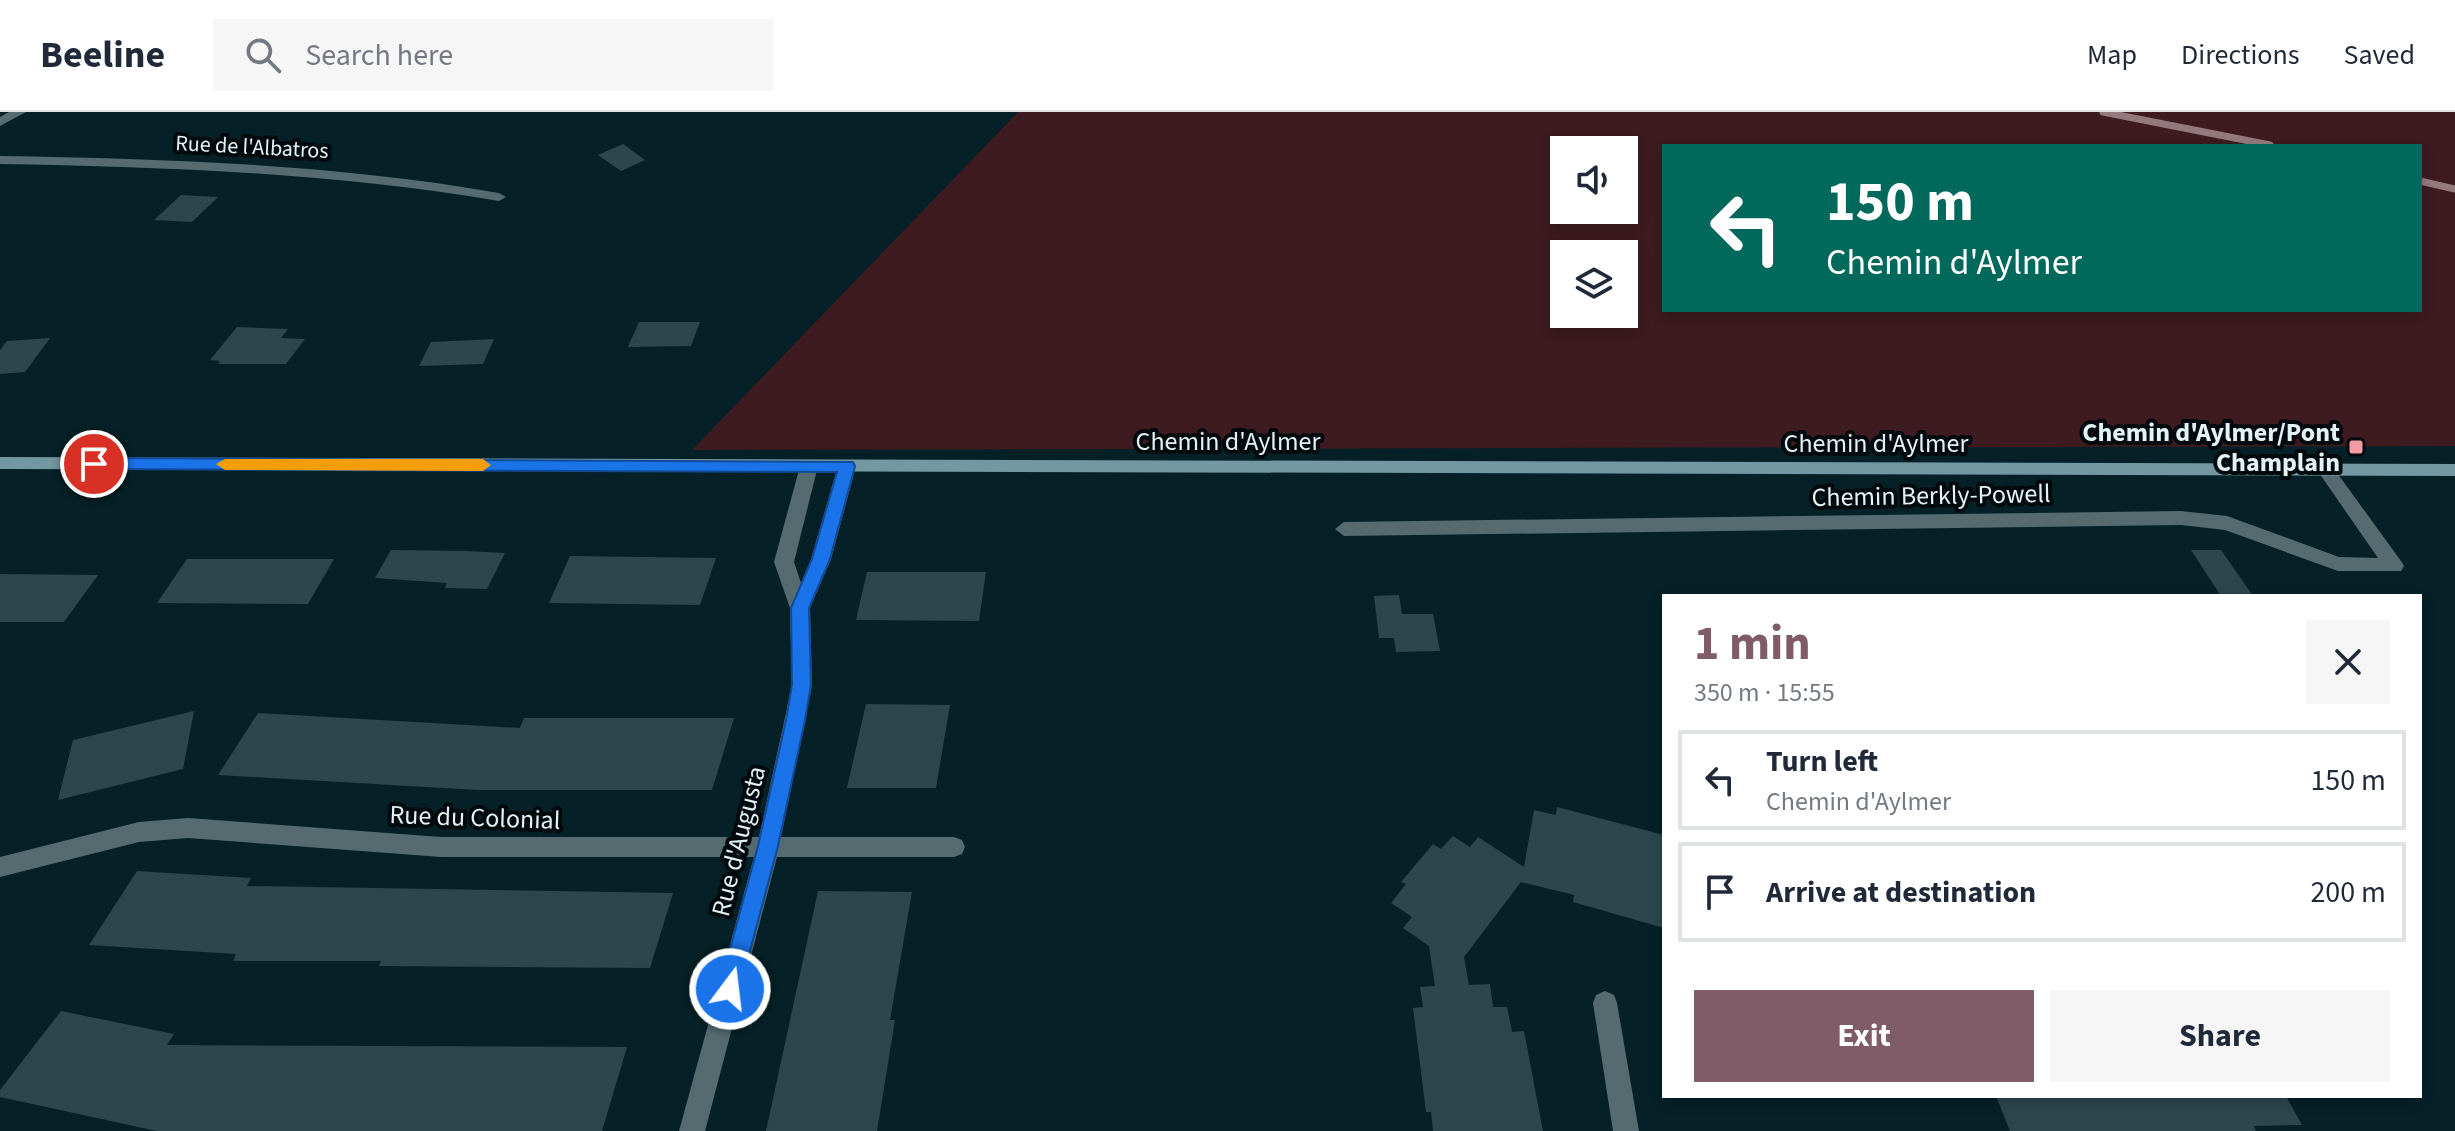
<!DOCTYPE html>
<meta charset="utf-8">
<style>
body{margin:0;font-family:"Source Sans 3",sans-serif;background:#f6f6f7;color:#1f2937;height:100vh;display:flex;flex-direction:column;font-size:30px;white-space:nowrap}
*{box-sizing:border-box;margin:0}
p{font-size:26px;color:#747a83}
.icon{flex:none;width:44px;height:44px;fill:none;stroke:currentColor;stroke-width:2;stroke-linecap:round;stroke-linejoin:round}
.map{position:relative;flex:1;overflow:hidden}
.sheet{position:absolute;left:1662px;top:482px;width:760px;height:504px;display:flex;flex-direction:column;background:#fff;border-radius:0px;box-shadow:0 4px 12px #0003}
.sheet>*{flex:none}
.banner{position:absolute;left:1662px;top:32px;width:760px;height:168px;border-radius:0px;box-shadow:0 4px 12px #0003;background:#00695c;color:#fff;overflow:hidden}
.fabs{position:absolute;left:1550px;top:24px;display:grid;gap:16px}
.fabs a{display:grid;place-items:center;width:88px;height:88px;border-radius:0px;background:#fff;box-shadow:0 4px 12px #0003;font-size:40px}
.pin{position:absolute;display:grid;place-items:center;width:68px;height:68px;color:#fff;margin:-34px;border:4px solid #fff;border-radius:50%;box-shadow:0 2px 8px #0007}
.me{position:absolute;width:88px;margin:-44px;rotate:15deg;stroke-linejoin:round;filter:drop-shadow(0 0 6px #0008)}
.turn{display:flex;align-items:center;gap:28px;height:168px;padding:0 32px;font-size:36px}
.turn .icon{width:104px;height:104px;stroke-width:2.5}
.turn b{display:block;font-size:56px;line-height:68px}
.round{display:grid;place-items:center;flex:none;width:84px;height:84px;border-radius:0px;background:#f6f6f7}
.summary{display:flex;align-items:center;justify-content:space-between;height:136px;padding:0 32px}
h1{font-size:48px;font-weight:700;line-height:60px;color:#7f5c68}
.button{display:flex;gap:16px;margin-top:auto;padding:16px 32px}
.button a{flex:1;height:92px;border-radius:0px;background:#7f5c68;color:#fff;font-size:32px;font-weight:700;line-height:92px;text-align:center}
.button a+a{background:#f6f6f7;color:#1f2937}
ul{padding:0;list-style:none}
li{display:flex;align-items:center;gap:24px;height:100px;margin:0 16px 12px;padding:0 16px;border:4px solid #e0e1e3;border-radius:0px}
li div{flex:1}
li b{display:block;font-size:30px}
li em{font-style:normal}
header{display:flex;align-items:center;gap:48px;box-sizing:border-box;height:112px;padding:0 40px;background:#fff;border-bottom:2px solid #e0e1e3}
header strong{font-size:38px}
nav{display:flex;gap:44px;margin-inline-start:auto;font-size:28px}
.search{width:560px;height:72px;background:#f6f6f7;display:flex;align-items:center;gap:20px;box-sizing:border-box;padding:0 28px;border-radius:0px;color:#747a83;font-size:30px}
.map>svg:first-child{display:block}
</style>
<header>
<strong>Beeline</strong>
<div class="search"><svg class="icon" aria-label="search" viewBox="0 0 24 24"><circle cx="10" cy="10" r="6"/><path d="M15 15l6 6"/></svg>Search here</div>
<nav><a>Map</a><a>Directions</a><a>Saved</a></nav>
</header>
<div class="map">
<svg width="2455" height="1019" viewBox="0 0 2455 1019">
<rect width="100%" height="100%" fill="#052127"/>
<path fill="#3d1b20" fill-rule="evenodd" d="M1018,0H2455V334L692,338ZM1664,34H2420V198H1664ZM1564,38H1624V98H1564ZM1564,142H1624V202H1564Z"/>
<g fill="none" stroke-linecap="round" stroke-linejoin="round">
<g stroke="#947a7e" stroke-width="7">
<polyline points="2103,0 2270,33"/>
<polyline points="2420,69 2455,77"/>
</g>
</g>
<g fill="#2b464d">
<polygon points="623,32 645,48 621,59 598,43"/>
<polygon points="181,83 218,85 192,110 154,108"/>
<polygon points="639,210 700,210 691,234 628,235"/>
<polygon points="237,215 288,217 281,226 305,227 286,252 218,252 220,249 210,248"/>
<polygon points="50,226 25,260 0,262 0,238 7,229"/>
<polygon points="494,227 483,252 419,254 431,230"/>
<polygon points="391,438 467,439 505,441 487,477 445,476 447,471 375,466"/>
<polygon points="2191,438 2221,438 2253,484 2221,484"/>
<polygon points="570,444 716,446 700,493 549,491"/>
<polygon points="187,447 334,447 308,492 157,491"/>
<polygon points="867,460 986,460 979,509 856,508"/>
<polygon points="0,462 98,463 64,510 0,510"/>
<polygon points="1399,483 1402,502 1433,502 1440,539 1396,540 1394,526 1379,526 1374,484"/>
<polygon points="866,592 950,593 936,676 847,676"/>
<polygon points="194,599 183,657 58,688 73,628"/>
<polygon points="258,601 520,616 524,606 734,606 712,678 478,678 218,663"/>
<polygon points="1557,695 1664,723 1664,816 1573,790 1574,783 1521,770 1464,845 1469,873 1490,872 1493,895 1507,895 1512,920 1524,919 1543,1019 1433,1019 1431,1000 1426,1000 1413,896 1423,895 1420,875 1435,874 1429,834 1403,816 1412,805 1391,791 1406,772 1401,770 1433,732 1441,737 1453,724 1470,735 1478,725 1524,755 1534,698 1556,703"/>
<polygon points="137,759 251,766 247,774 673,781 650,856 379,854 381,849 233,849 236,842 89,833"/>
<polygon points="818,779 912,780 890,908 895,908 877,1019 766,1019"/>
<polygon points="61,899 174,922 167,933 627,935 602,1019 157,1019 0,985 0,978"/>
<polygon points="1996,984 2286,984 2302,1013 2254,1014 2256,1019 2010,1019"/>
</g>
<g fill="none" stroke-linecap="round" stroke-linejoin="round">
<g fill="#556b70" fill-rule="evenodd">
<polygon points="9,0 26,0 0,14 0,5"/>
<path d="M0,44C168,47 334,52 499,81L506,85L499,89C334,61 168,55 0,52Z"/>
<polygon points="809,348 818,354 794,450 801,471 811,447 838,354 847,348 856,354 831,447 810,496 812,573 781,725 954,725 962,728 965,735 962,742 954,745 777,745 705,1019 679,1019 754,745 441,745 188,726 139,730 0,765 0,745 139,710 188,706 441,725 759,725 792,573 790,496 774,450 800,354"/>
<polygon points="2326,352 2332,354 2401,449 2404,454 2401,459 2338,459 2225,418 2181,413 1344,424 1335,417 1344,410 2181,399 2227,404 2339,445 2378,446 2317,358"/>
<polygon points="1605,879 1614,883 1617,891 1639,1019 1613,1019 1593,891 1596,883"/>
</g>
<polygon fill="#7498a1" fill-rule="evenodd" points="0,345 2455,352 2455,364 0,357"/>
</g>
<polygon fill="#1a73e8" stroke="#114b97" stroke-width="2" points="94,346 853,350 855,354 830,447 809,496 811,573 805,608 778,734 738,884 730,887 722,884 719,877 758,734 786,608 792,573 791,496 812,447 837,360 94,357 86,352"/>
<polygon fill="#f59e0b" points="225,347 483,347 491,353 483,359 225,358 216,352"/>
<rect fill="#f49aa5" stroke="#02090c" stroke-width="3" x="2348" y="327" width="16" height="16" rx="4"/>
<g text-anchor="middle" stroke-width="8" stroke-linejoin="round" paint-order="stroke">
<g font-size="22" fill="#e2f2f6" stroke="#02090c">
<text transform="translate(252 34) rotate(3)" y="8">Rue de l'Albatros</text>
</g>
<g font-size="26" font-weight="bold" fill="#e2f2f6" stroke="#02090c" text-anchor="end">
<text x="2340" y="329">Chemin d'Aylmer/Pont<tspan x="2340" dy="30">Champlain</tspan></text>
</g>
<g font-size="26" fill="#e2f2f6" stroke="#02090c">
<text x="1228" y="338">Chemin d'Aylmer</text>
<text x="1876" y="340">Chemin d'Aylmer</text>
<text transform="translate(1931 383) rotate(-1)" y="9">Chemin Berkly-Powell</text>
<text transform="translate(475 705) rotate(2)" y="9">Rue du Colonial</text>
<text transform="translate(738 729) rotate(-76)" y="9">Rue d'Augusta</text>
</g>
</g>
</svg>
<div class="fabs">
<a><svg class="icon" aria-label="sound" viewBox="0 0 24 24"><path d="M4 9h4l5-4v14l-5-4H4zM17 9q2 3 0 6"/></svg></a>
<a><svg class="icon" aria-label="layers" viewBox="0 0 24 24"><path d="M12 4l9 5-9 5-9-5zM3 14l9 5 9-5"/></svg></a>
</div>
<div class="pin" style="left:94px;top:352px;background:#d93025"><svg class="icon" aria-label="arrive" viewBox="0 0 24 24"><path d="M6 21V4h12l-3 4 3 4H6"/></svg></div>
<svg class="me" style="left:730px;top:877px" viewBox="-20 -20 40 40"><circle r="17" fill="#1a73e8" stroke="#fff" stroke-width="3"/><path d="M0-11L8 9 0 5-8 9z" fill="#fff"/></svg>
<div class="banner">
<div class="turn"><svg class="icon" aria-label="left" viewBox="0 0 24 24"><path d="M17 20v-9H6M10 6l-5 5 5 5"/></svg><div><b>150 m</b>Chemin d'Aylmer</div></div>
</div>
<section class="sheet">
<div class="summary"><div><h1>1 min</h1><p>350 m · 15:55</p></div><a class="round"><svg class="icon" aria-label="close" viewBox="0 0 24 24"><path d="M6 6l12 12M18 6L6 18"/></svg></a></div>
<ul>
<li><svg class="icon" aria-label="left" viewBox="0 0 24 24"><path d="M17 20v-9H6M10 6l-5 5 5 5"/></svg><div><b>Turn left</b><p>Chemin d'Aylmer</p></div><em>150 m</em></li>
<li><svg class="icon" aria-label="arrive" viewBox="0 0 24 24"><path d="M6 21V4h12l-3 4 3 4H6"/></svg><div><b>Arrive at destination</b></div><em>200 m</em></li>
</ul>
<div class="button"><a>Exit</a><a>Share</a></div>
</section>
</div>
